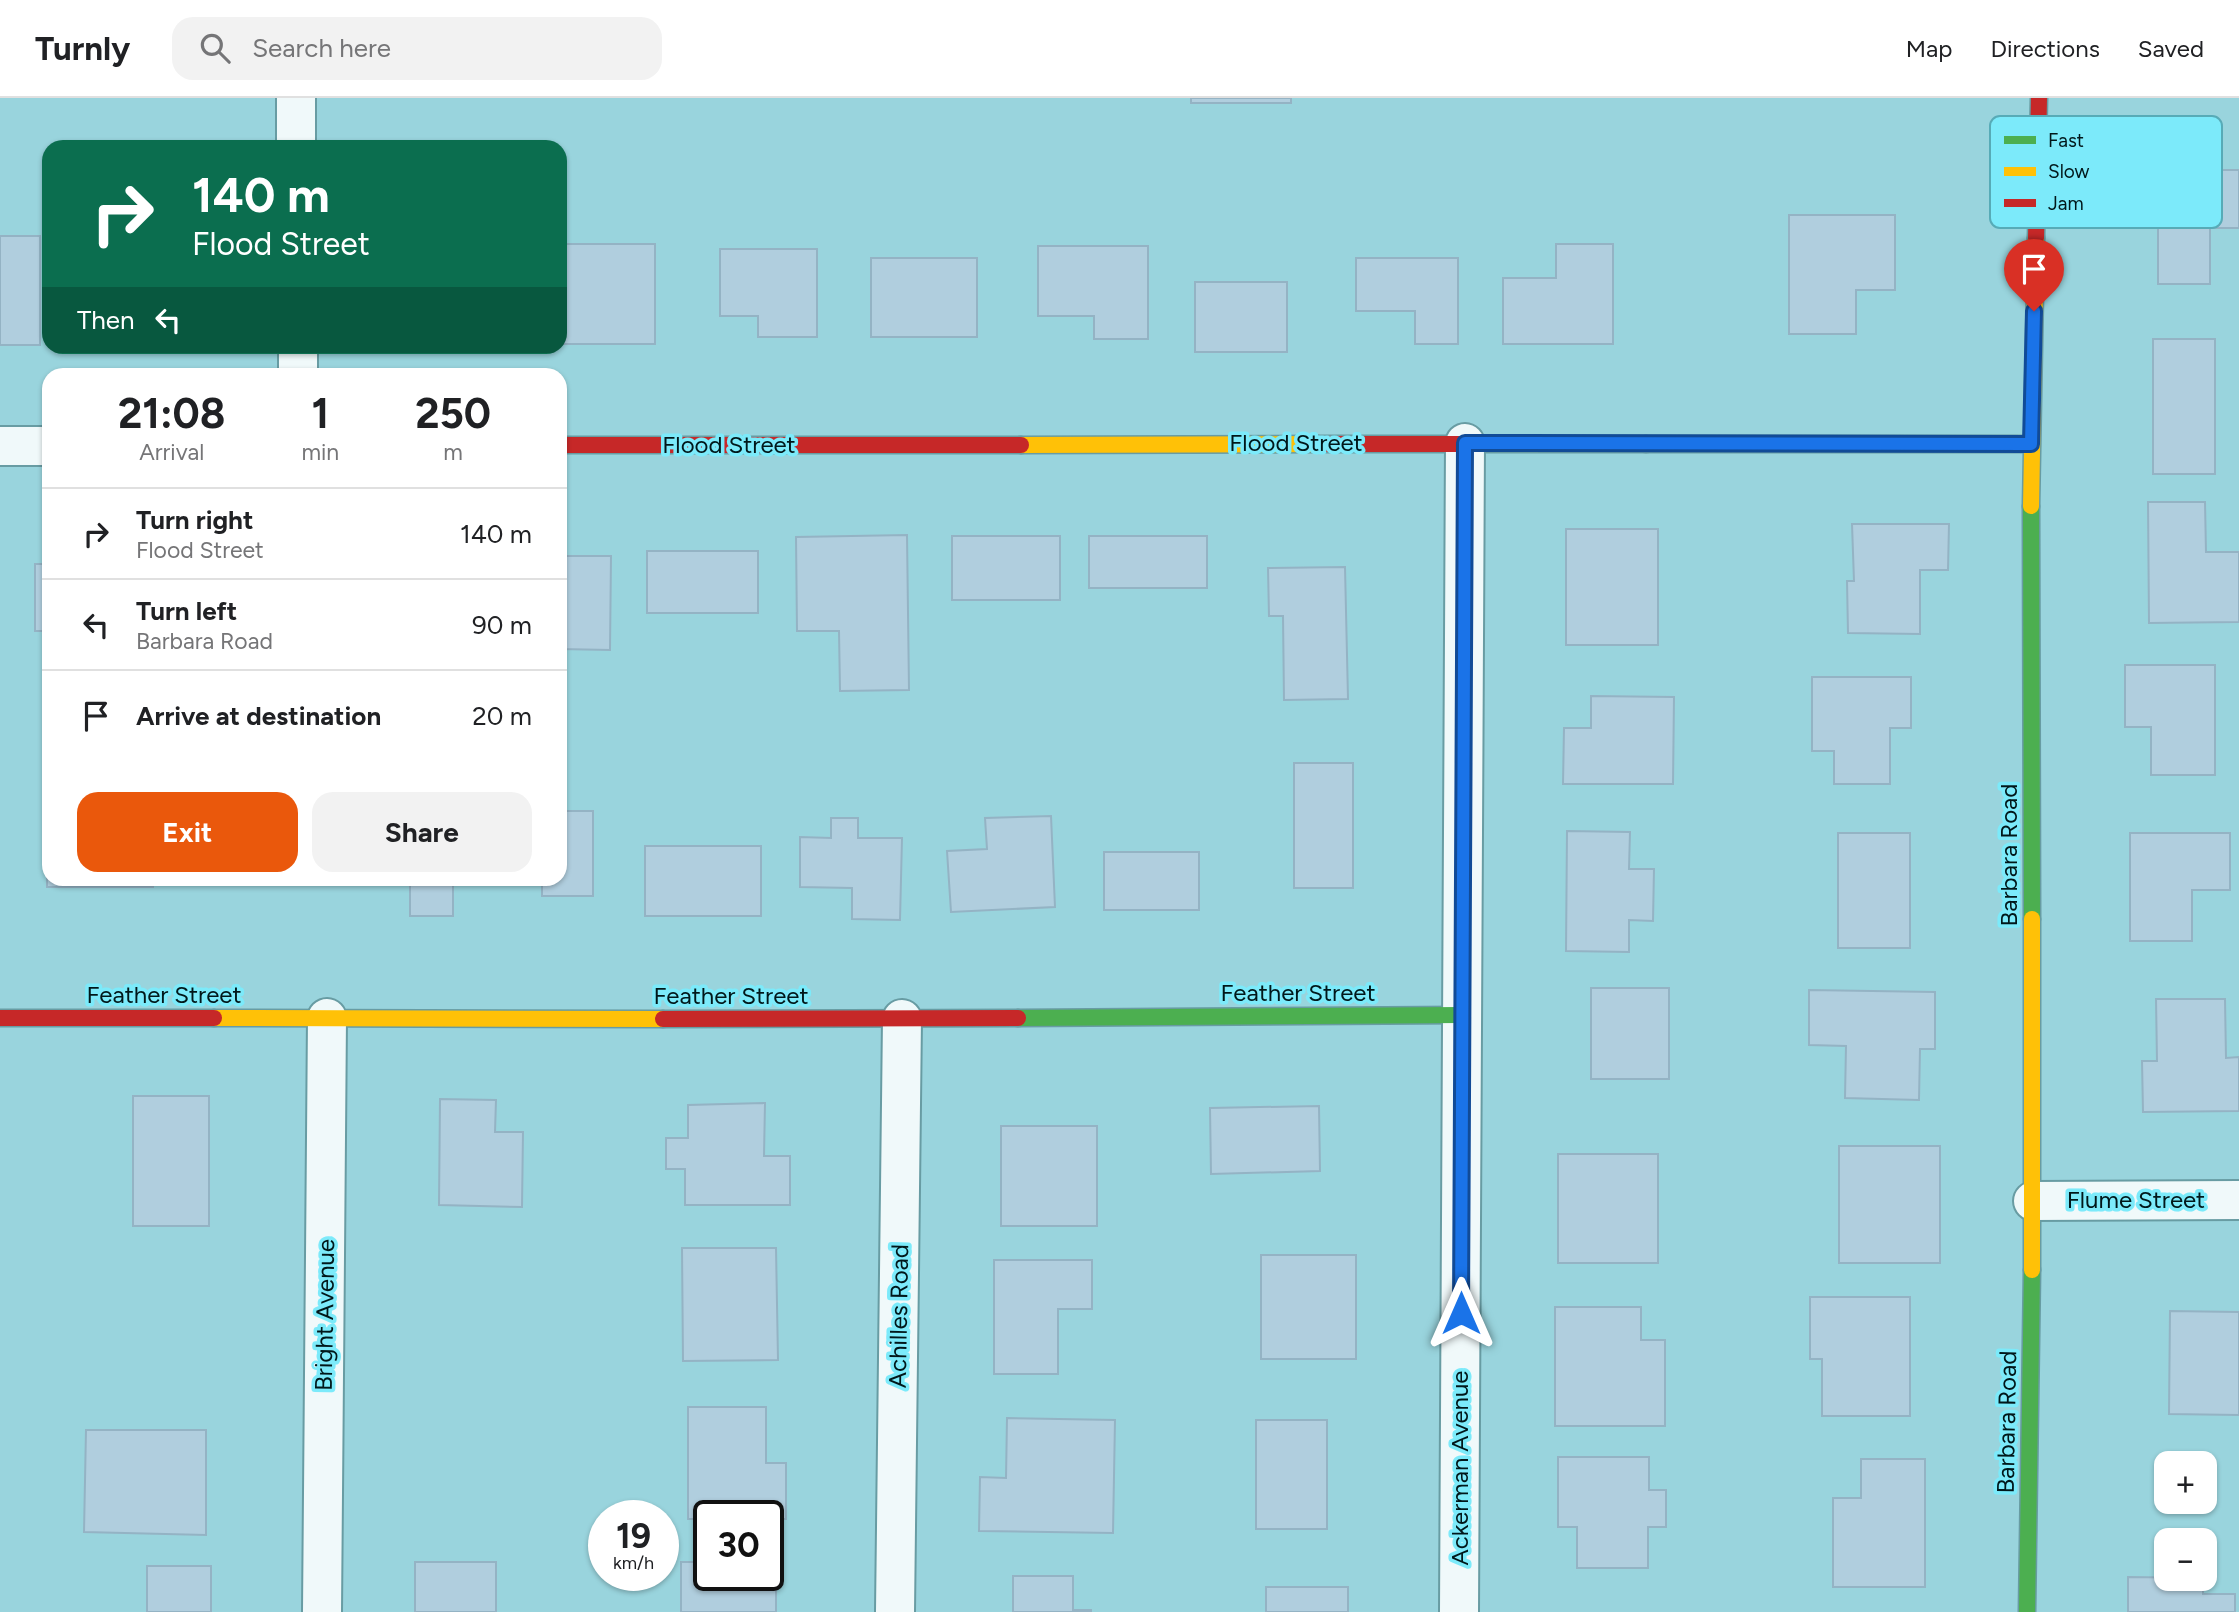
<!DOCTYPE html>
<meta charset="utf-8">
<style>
body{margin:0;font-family:Figtree,sans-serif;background:#f2f2f2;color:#202124;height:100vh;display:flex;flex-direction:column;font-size:26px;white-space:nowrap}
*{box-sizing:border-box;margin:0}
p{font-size:23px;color:#757577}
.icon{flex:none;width:38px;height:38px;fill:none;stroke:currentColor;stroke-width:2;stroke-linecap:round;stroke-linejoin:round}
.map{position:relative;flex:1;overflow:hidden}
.details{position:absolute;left:42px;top:270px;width:525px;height:518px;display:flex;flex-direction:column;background:#fff;border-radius:21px;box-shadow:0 2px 5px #0004}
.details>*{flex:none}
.top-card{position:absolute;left:42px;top:42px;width:525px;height:214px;border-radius:21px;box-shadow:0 2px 5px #0004;background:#0b6e4f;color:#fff;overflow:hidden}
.fabs{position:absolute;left:2154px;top:1353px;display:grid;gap:14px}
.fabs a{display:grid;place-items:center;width:63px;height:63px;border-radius:14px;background:#fff;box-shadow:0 2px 5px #0004;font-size:35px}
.speed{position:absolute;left:588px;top:1402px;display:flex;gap:14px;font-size:35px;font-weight:700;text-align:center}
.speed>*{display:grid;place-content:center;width:91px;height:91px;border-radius:50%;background:#fff;box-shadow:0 2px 5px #0004;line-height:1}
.speed small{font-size:18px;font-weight:400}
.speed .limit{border:4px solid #111;border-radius:10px;background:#fff;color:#111}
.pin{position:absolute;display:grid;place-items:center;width:60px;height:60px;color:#fff;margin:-72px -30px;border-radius:50% 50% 50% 0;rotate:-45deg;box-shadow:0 0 7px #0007}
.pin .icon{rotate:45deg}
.me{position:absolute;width:77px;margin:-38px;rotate:0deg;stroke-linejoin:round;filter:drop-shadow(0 0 5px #0008)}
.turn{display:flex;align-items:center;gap:24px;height:147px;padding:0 35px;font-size:32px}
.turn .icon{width:91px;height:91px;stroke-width:2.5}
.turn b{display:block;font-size:49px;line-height:60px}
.then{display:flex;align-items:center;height:66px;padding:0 35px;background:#0003;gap:14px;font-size:26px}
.eta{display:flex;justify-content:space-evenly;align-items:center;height:119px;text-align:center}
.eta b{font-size:42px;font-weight:700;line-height:49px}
.primary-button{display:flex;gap:14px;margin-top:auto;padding:14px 35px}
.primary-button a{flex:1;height:80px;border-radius:21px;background:#ea580c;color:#fff;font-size:28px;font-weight:700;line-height:80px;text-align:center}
.primary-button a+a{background:#f2f2f2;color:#202124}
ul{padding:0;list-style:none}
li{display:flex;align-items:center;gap:21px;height:91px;padding:0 35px;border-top:2px solid #e0e0e0}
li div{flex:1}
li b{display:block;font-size:26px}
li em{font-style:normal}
header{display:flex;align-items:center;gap:42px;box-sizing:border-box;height:98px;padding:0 35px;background:#fff;border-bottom:2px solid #e0e0e0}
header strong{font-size:33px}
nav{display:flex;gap:38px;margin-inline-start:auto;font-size:24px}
.search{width:490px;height:63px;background:#f2f2f2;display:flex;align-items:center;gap:18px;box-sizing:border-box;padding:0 24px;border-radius:21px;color:#757577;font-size:26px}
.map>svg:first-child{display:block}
</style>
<header>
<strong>Turnly</strong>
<div class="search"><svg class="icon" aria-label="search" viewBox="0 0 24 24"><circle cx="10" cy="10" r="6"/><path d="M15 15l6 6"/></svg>Search here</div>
<nav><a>Map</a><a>Directions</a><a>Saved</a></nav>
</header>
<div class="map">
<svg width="2239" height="1514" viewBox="0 0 2239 1514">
<rect width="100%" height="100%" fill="#99d4dd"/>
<g fill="#b0cede" stroke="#94b3c4" stroke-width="2">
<rect x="1191" y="0" width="100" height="5"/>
<polygon points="2136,72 2239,72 2239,130 2210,130 2210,186 2158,186 2158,127 2136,127"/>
<polygon points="1789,117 1895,117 1895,192 1856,192 1856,236 1789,236"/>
<rect x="0" y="138" width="40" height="109"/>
<rect x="560" y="146" width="95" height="100"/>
<polygon points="1556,146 1613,146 1613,246 1503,246 1503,180 1556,180"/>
<polygon points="1038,148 1148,148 1148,241 1094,241 1094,218 1038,218"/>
<polygon points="720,151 817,151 817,239 758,239 758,218 720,218"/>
<rect x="871" y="160" width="106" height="79"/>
<polygon points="1356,160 1458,160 1458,246 1415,246 1415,213 1356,213"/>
<rect x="1195" y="184" width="92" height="70"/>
<rect x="2153" y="241" width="62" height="135"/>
<rect x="80" y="248" width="90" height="3"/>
<polygon points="2148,404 2205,404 2206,454 2239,454 2239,524 2149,525"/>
<polygon points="1852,426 1949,426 1948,472 1920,472 1920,536 1848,535 1847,483 1854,483"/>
<rect x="1566" y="431" width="92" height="116"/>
<polygon points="907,437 909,592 840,593 839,533 797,533 796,439"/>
<rect x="952" y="438" width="108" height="64"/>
<rect x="1089" y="438" width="118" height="52"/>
<rect x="647" y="453" width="111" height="62"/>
<polygon points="560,458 611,458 610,552 560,551"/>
<rect x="35" y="466" width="14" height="67"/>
<polygon points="1345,469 1348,601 1284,602 1283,518 1269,518 1268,470"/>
<polygon points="2125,567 2215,567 2215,677 2151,677 2151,629 2125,629"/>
<polygon points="1812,579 1911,579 1911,630 1890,630 1890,686 1834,686 1834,653 1812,653"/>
<polygon points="1591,598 1674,599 1673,686 1563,686 1564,630 1591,630"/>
<rect x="1294" y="665" width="59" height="125"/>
<polygon points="47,688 49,688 49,780 153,780 153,789 47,789"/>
<polygon points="560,713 593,713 593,798 542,798 542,780 560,780"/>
<polygon points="1051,718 1055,809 951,814 947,753 987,751 985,720"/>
<polygon points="831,720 858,720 858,740 902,740 900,822 852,821 852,790 800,789 800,739 831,740"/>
<polygon points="1567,733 1630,734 1629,771 1654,771 1653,823 1629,822 1629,854 1566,853"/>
<rect x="1838" y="735" width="72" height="115"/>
<polygon points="2130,735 2230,735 2230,792 2192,792 2192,843 2130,843"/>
<rect x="645" y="748" width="116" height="70"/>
<rect x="1104" y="754" width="95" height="58"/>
<rect x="194" y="780" width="103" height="4"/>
<rect x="410" y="780" width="43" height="38"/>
<rect x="1591" y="890" width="78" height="91"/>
<polygon points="1809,892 1935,894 1935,951 1920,951 1919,1002 1845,1000 1846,948 1809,947"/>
<polygon points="2156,901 2225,901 2226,960 2239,959 2239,1013 2143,1014 2142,963 2157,963"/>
<rect x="133" y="998" width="76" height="130"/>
<polygon points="440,1001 496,1002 495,1034 523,1034 522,1109 439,1107"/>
<polygon points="765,1005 764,1058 790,1058 790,1107 685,1107 685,1071 666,1071 666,1040 688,1040 688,1007"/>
<polygon points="1319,1008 1320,1073 1211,1076 1210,1010"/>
<rect x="1001" y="1028" width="96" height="100"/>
<rect x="1839" y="1048" width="101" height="117"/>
<rect x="1558" y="1056" width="100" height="109"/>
<polygon points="682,1150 776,1150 778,1262 683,1263"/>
<rect x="1261" y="1157" width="95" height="104"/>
<polygon points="994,1162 1092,1162 1092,1211 1058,1211 1058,1276 994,1276"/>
<polygon points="1810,1199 1910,1199 1910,1318 1822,1318 1822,1261 1810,1261"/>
<polygon points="1555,1209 1641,1209 1641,1242 1665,1242 1665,1328 1555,1328"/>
<polygon points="2170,1213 2239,1214 2239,1317 2169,1316"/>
<polygon points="688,1309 766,1309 766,1365 786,1365 786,1421 768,1421 768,1418 709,1418 709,1421 688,1421"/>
<polygon points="1007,1320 1115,1322 1113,1435 979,1433 980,1379 1006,1380"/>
<rect x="1256" y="1322" width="71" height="109"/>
<polygon points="86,1332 206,1332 206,1437 84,1434"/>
<polygon points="1558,1359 1649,1359 1649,1392 1666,1392 1666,1429 1648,1429 1648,1470 1577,1470 1577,1429 1558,1429"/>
<polygon points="1861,1361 1925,1361 1925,1489 1833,1489 1833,1400 1861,1400"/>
<rect x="415" y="1464" width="81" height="50"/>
<polygon points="681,1464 709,1464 709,1477 768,1477 768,1464 776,1464 776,1514 681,1514"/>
<rect x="147" y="1468" width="64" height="46"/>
<polygon points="1013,1478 1073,1478 1073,1512 1091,1512 1091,1514 1013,1514"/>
<polygon points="2128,1479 2203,1480 2203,1496 2235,1496 2235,1514 2128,1514"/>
<rect x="1266" y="1489" width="82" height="25"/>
</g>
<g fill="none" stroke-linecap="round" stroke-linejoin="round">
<g stroke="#689ca3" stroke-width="42">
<g id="street">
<polyline points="296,0 296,49"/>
<polyline points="298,248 298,276"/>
<polyline points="0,348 49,348"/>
<polyline points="2033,1103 2239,1102"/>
<polyline points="322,1514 327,920"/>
<polyline points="895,1514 902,921"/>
<polyline points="1459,1514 1465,345"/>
</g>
</g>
<g stroke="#689ca3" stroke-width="19">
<g id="fast">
<polyline points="1646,346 2031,346"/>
<polyline points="2031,408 2032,821"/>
<polyline points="1018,920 1462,917"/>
<polyline points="2027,1514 2032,1172"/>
</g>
</g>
<g stroke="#689ca3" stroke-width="19">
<g id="slow">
<polyline points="1021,347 1318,346"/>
<polyline points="2031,408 2036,140"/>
<polyline points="214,920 663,921"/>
<polyline points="2032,1172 2032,821"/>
</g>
</g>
<g stroke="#689ca3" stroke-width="19">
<g id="jam">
<polyline points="2036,140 2039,0"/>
<polyline points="1318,346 1646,346"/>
<polyline points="560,347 1021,347"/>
<polyline points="0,920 214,920"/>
<polyline points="663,921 1018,920"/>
</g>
</g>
<use href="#street" stroke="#f0f9fa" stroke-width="38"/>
<use href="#fast" stroke="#4caf50" stroke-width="16"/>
<use href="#slow" stroke="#ffc107" stroke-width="16"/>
<use href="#jam" stroke="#c62828" stroke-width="16"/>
</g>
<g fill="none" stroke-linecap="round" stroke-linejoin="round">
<g stroke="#114b97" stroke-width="18">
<polyline id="route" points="1461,1215 1465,345 2031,346 2034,213"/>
</g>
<use href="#route" stroke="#1a73e8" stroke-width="12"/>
</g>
<g text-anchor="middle" stroke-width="7" stroke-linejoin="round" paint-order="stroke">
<g font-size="24" fill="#01171a" stroke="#7ceafa">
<text x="1296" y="353">Flood Street</text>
<text x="729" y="355">Flood Street</text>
<text transform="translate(2009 757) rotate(-90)" y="8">Barbara Road</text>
<text x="1298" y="903">Feather Street</text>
<text x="164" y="905">Feather Street</text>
<text x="731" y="906">Feather Street</text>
<text x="2136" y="1110">Flume Street</text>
<text transform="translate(325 1217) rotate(-89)" y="8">Bright Avenue</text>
<text transform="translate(899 1218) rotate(-89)" y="8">Achilles Road</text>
<text transform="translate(2007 1324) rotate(-89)" y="8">Barbara Road</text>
<text transform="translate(1460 1370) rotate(-90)" y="8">Ackerman Avenue</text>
</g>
</g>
<rect x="1990" y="18" width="232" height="112" rx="10" fill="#7ceafa" stroke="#57abb7" stroke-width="2"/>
<rect x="2004" y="38" width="32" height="8" fill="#4caf50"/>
<rect x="2004" y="69" width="32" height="9" fill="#ffc107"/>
<rect x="2004" y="101" width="32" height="8" fill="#c62828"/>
<g font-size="19" fill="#01171a">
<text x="2048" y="49">Fast</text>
<text x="2048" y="80">Slow</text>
<text x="2048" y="112">Jam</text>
</g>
</svg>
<div class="fabs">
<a>+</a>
<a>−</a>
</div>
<div class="speed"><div>19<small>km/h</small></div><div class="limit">30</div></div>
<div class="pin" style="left:2034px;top:213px;background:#d93025"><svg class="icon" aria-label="arrive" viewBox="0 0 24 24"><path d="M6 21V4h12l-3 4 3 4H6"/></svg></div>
<svg class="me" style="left:1461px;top:1215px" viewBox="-20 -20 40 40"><path d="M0-17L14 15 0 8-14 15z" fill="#1a73e8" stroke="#fff" stroke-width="4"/></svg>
<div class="top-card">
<div class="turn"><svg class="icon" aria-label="right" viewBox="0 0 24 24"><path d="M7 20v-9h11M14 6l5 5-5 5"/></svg><div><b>140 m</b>Flood Street</div></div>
<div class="then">Then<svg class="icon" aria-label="left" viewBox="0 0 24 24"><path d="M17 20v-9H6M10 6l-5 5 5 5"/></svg></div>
</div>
<section class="details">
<div class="eta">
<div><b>21:08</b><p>Arrival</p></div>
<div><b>1</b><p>min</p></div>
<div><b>250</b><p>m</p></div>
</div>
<ul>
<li><svg class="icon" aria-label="right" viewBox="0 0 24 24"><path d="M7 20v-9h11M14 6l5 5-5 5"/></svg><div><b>Turn right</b><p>Flood Street</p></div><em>140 m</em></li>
<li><svg class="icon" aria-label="left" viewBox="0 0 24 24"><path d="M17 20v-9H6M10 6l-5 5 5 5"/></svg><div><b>Turn left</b><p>Barbara Road</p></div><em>90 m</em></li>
<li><svg class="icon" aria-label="arrive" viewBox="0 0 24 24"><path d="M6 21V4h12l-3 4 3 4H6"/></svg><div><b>Arrive at destination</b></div><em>20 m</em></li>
</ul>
<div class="primary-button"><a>Exit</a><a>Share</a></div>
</section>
</div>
